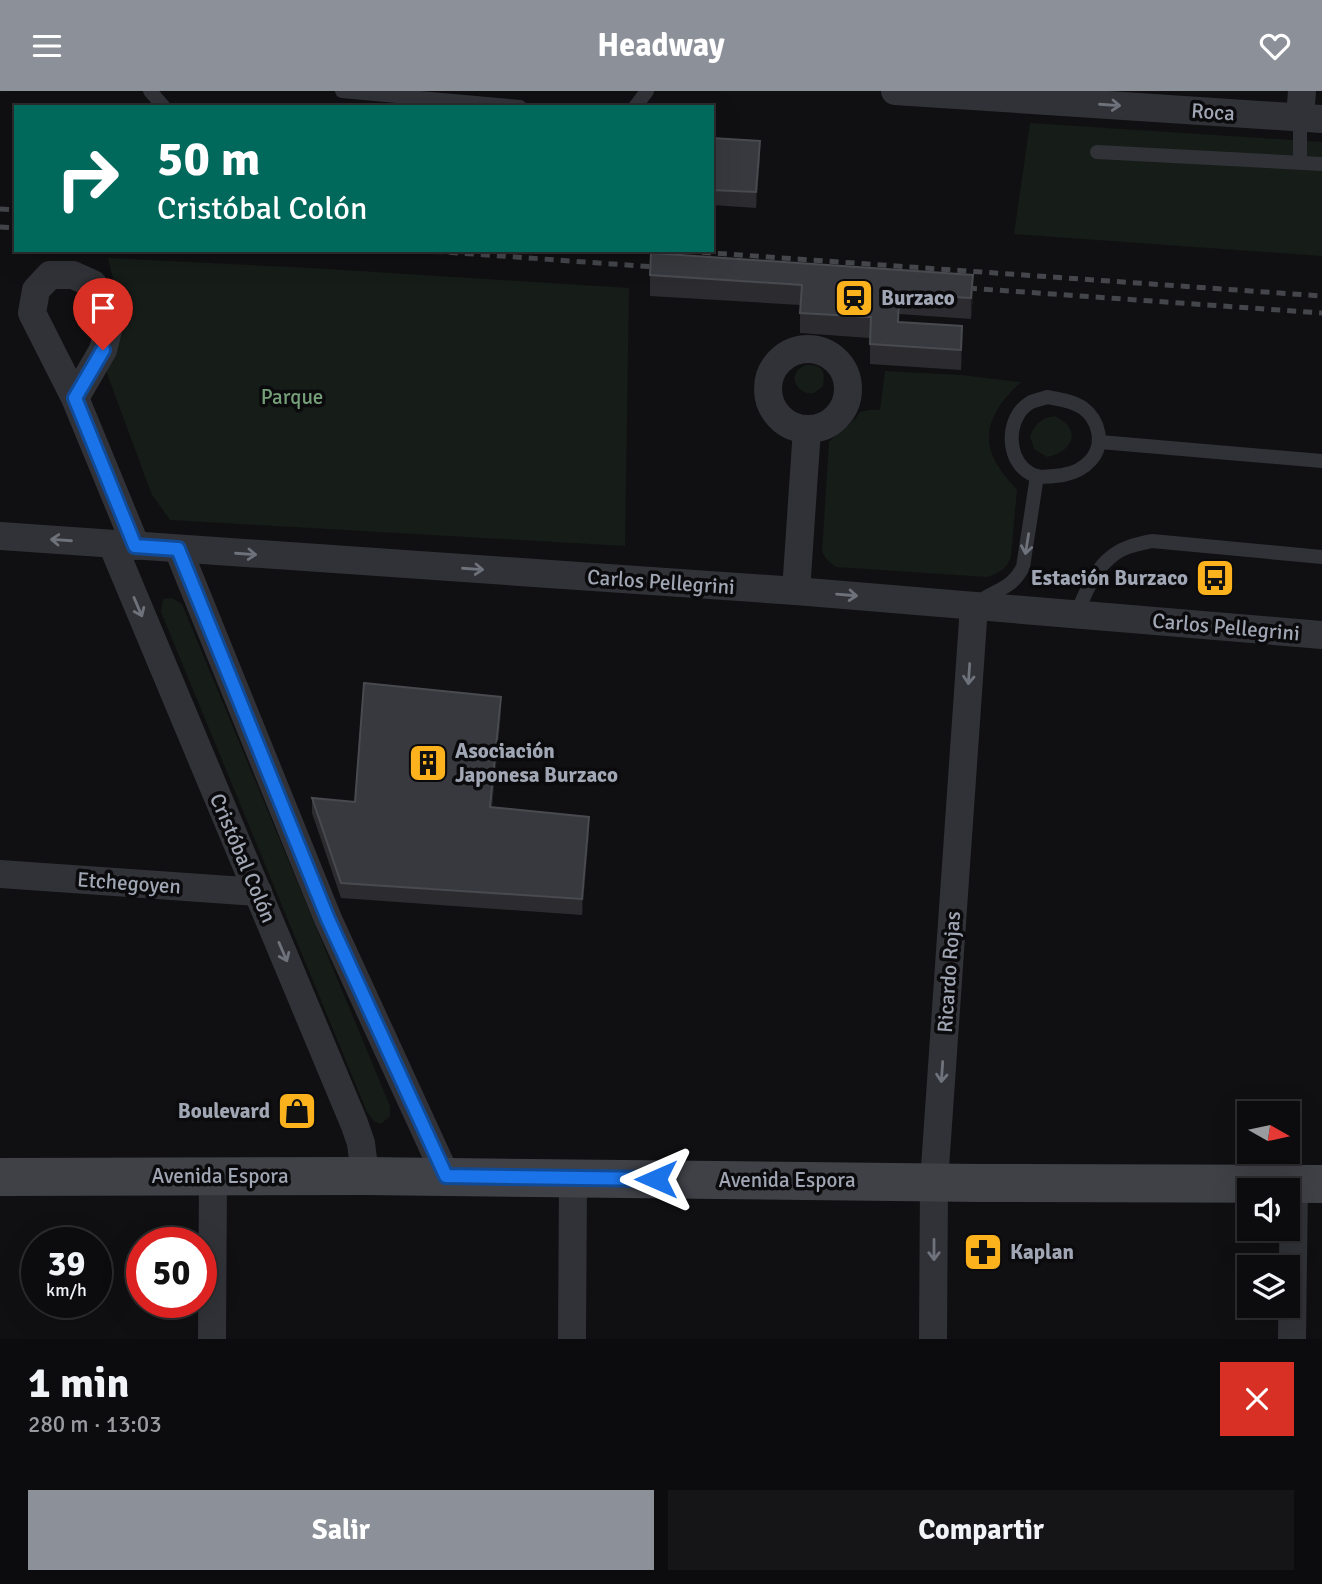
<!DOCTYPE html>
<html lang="es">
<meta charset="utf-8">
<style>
body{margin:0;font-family:Signika,sans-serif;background:#151517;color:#f1f3f6;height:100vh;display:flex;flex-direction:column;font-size:26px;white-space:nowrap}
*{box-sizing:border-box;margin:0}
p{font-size:23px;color:#9a9b9e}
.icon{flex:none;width:38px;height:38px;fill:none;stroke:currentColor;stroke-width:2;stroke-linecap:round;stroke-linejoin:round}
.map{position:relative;height:1248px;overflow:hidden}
.details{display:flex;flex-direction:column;background:#0c0c0e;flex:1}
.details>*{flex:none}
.banner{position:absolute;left:14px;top:14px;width:700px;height:147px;border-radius:0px;box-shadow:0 7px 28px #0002,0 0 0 2px #2c2c2e;background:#00695c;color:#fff;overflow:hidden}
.needle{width:46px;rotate:99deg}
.fabs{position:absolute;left:1237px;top:1010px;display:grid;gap:14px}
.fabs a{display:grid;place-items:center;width:63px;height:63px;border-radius:0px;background:#0c0c0e;box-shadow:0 7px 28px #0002,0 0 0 2px #2c2c2e;font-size:35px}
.speed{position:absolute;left:21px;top:1136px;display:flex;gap:14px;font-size:35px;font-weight:700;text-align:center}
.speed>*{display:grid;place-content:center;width:91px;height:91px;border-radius:50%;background:#0c0c0e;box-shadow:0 7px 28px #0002,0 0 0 2px #2c2c2e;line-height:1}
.speed small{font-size:18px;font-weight:400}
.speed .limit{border:10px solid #d22;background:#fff;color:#111}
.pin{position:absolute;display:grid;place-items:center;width:60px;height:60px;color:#fff;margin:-72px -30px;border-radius:50% 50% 50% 0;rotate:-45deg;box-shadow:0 0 7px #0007}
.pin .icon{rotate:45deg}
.me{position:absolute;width:77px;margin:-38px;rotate:270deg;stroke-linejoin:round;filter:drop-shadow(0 0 5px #0008)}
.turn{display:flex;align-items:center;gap:24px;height:147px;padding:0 28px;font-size:32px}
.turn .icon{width:91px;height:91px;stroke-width:2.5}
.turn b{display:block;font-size:49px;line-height:60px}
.round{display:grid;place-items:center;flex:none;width:74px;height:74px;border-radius:0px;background:#151517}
.overview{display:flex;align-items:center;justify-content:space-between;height:119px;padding:0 28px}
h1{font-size:42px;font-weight:800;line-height:52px}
.button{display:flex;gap:14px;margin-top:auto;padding:14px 28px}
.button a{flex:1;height:80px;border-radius:0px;background:#8c9099;color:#fff;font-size:28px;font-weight:800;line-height:80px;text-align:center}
.button a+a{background:#151517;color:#f1f3f6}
header{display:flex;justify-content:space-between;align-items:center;height:91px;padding:0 28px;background:#8c9099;color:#fff;font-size:32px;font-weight:800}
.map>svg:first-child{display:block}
</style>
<header><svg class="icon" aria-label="menu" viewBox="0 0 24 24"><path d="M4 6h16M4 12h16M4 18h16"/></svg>Headway<svg class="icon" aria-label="heart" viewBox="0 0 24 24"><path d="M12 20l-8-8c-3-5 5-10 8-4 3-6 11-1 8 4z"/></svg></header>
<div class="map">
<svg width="1322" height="1248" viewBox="0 0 1322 1248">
<rect width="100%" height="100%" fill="#101012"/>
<g fill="#161c17">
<polygon points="1030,32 1322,51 1322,165 1014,143"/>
<polygon points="108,167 312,177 629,197 625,455 170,429 152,404 105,277 116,200"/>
<path d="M806,274C822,273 826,280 823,295C822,296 815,301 814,302C800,306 783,283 806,274Z"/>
<path d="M885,280L961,284L1021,291C1001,309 981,335 992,363C997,377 1008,388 1017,399L1011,465C1007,478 999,482 987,486L836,476L828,470L822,461L829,352C836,340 851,336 860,321L869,319H880Z"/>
<path d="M1055,325C1060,328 1066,331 1069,336C1079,352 1060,364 1047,366L1034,358L1030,345C1036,332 1041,327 1055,325Z"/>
<polygon points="172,507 182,513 390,1015 390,1025 381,1033 374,1030 367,1021 161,521 163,508"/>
</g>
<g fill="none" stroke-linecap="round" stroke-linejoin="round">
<g stroke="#313237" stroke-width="14">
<polyline points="150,0 164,16"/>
<polyline points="342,0 520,16"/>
<polyline points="635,16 647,0"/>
<polyline points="1300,27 1300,71"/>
<polyline points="1097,61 1322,73"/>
<path d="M1047,306C1058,308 1073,310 1083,317C1099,329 1105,353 1091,369C1084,377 1074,382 1063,384C1055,385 1045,387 1036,385C1005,375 1004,326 1031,311C1036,309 1042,308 1047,306Z"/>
<polyline points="1100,351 1322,370"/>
<path d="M977,512C996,498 1011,499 1023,476L1037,385"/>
<path d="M1076,523C1085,504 1094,479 1111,466C1122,456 1138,453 1152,450L1322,466"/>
</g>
<g stroke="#313237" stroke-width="28">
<polyline points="895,0 1322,28"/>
<polyline points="1300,27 1302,0"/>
<circle cx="808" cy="298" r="40"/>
<polyline points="75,307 103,259 109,235 107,211 93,193 73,184 50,184 36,199 32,222 75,307 136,455"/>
<polyline points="0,445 796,500 1322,544"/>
<polyline points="112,453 354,1032 361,1052 365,1085"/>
<polyline points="178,458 328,828 446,1085"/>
<polyline points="796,500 807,338"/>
<polyline points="0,783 258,801"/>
<polyline points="212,1248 213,1085"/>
<polyline points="572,1248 573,1087"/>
<polyline points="933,1248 934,1091 974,515"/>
<polyline points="1292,1248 1294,1093"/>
</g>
<polyline stroke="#3f4147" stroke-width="38" points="0,1086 365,1085 980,1092 1322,1093"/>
<g stroke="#44464c" stroke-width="5" stroke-dasharray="9 7" stroke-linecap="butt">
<polyline points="0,118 16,119"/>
<polyline points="0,136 16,137"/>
<polyline points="417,159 669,177"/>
<polyline points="670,159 1322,205"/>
<polyline points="952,196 1322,222"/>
</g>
</g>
<g fill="#2c2c30">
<polygon points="712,47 760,66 756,117 712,114"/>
<polygon points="650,184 973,205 971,228 899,223 899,231 962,256 961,279 870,273 870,247 800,242 800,214 650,205"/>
<polygon points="501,622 492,716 589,742 582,824 341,807 312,722 312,707 355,711"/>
</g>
<g fill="#1b1b1e">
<polygon points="760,50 760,66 756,117 756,101"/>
<polygon points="973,184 973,205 971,228 971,207"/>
<polygon points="962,235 962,256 961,279 961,259"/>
<polygon points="501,606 501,622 490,731 490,716"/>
<polygon points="589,726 589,742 582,824 582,808"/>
</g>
<g fill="#38393e" stroke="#484a50" stroke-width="2">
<polygon points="712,47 760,50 756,101 712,99"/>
<polygon points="651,162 973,184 971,207 899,203 898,231 962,235 961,259 870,253 871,226 800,222 802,194 650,184"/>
<polygon points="364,592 501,606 490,716 589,726 582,808 341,792 312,707 355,711"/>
</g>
<defs><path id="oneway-shaft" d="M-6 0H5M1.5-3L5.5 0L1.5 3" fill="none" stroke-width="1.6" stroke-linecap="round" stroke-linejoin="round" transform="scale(1.75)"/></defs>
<g stroke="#6e727b">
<use href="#oneway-shaft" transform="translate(1110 14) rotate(4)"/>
<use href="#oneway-shaft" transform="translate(61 449) rotate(-176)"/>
<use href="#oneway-shaft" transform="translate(1027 453) rotate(99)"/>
<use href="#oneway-shaft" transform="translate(246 463) rotate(4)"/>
<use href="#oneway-shaft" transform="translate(473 478) rotate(4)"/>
<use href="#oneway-shaft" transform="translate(847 504) rotate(5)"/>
<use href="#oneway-shaft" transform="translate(138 516) rotate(67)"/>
<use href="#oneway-shaft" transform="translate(969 583) rotate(94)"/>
<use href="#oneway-shaft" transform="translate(283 861) rotate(67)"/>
<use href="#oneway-shaft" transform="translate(942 981) rotate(94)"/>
<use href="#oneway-shaft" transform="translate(934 1159) rotate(90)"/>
</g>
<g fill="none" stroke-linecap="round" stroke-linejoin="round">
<g stroke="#114b97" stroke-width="18">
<polyline id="route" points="103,259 75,307 135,455 178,458 328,828 446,1085 656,1088"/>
</g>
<use href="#route" stroke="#1a73e8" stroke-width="12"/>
</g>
<defs>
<g id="station-square" transform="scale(2.0125)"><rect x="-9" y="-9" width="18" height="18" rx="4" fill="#fcb21d" stroke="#0b0b0d"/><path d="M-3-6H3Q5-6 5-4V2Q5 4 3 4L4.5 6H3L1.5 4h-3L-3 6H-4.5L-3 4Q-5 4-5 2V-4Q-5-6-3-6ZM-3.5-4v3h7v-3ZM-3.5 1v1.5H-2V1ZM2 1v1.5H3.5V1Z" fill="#111"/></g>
<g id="bus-square" transform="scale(2.0125)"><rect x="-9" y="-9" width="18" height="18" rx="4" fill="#fcb21d" stroke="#0b0b0d"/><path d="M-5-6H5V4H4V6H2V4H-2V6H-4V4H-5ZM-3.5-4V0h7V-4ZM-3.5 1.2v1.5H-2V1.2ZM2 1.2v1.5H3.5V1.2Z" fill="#111"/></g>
<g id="building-square" transform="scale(2.0125)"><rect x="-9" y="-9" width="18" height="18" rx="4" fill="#fcb21d" stroke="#0b0b0d"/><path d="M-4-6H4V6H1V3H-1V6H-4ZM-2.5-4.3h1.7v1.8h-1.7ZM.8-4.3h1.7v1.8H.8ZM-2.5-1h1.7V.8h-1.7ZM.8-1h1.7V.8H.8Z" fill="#111"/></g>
<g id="shop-square" transform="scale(2.0125)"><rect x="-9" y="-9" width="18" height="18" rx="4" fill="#fcb21d" stroke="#0b0b0d"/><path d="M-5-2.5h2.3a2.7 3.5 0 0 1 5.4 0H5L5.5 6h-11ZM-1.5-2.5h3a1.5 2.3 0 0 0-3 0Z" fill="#111"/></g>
<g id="pharmacy-square" transform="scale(2.0125)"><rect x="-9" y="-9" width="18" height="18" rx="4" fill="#fcb21d" stroke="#0b0b0d"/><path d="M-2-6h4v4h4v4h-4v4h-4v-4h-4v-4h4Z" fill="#111"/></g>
</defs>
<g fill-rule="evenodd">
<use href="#station-square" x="854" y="207"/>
<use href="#bus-square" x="1215" y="487"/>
<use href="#building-square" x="428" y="672"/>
<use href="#shop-square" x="297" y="1020"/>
<use href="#pharmacy-square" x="983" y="1161"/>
</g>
<g text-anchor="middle" stroke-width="7" stroke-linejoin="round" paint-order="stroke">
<g font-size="21" fill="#a0a6b3" stroke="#0b0b0d">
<text transform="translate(1213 21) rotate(4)" y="7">Roca</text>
<text transform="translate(661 491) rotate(4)" y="7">Carlos Pellegrini</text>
<text transform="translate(1226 536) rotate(5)" y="7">Carlos Pellegrini</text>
<text transform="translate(243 767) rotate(67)" y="7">Cristóbal Colón</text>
<text transform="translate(129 792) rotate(4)" y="7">Etchegoyen</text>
<text transform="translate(949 881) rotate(-86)" y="7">Ricardo Rojas</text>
<text x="220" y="1092">Avenida Espora</text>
<text x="787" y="1096">Avenida Espora</text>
</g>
<g font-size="21" font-weight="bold" fill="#a0a6b3" stroke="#0b0b0d" text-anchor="start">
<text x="881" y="214">Burzaco</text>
<text x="1188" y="494" text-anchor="end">Estación Burzaco</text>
<text x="455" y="667">Asociación<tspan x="455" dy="24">Japonesa Burzaco</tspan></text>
<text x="270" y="1027" text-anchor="end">Boulevard</text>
<text x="1010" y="1168">Kaplan</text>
</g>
<g font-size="21" fill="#76a079" stroke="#0b0b0d">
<text x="292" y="313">Parque</text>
</g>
</g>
</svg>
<div class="fabs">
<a><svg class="needle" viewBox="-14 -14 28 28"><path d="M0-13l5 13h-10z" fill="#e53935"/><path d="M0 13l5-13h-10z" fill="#9a9b9e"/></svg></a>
<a><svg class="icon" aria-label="sound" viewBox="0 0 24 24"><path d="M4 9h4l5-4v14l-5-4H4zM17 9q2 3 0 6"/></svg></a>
<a><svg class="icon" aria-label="layers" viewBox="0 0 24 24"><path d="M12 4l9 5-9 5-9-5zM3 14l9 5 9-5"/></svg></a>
</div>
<div class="speed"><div>39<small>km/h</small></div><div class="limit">50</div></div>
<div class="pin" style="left:103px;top:259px;background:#d93025"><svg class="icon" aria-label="arrive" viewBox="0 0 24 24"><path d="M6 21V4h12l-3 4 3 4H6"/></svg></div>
<svg class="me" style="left:656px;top:1088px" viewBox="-20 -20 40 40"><path d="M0-17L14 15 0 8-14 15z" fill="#1a73e8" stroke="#fff" stroke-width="4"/></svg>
<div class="banner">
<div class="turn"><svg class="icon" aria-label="right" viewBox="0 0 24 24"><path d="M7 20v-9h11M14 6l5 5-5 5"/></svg><div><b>50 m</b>Cristóbal Colón</div></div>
</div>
</div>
<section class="details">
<div class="overview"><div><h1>1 min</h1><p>280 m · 13:03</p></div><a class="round" style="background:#d93025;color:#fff"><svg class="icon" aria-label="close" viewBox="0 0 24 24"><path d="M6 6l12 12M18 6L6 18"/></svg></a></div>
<div class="button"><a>Salir</a><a>Compartir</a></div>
</section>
